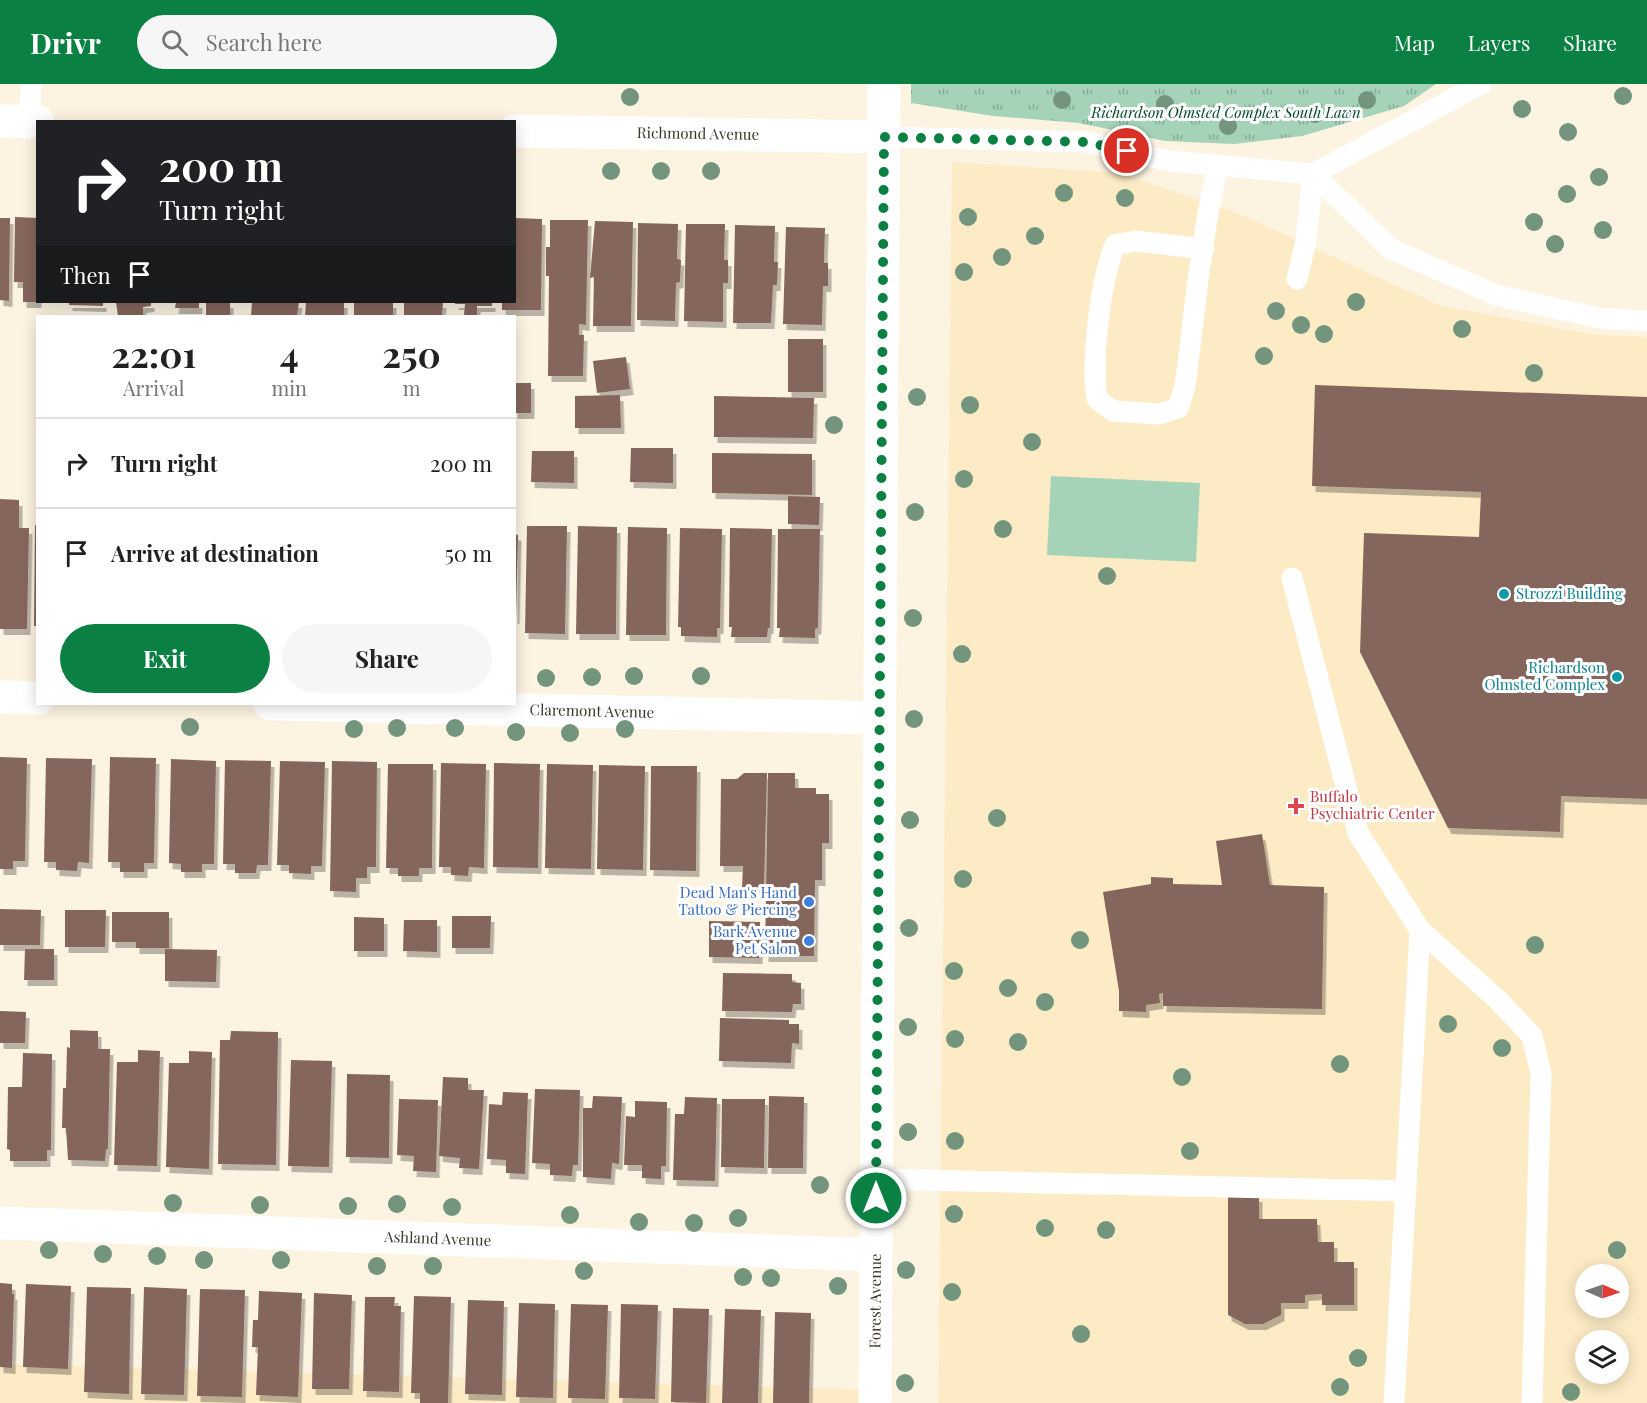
<!DOCTYPE html>
<style>
body{margin:0;font-family:"Playfair Display",serif;background:#f6f6f6;color:#222;height:100vh;display:flex;flex-direction:column;font-size:22px;white-space:nowrap}
*{box-sizing:border-box;margin:0}
p{font-size:20px;color:#767676}
.icon{flex:none;width:33px;height:33px;fill:none;stroke:currentColor;stroke-width:2;stroke-linecap:round;stroke-linejoin:round}
.map{position:relative;flex:1;overflow:hidden}
.sheet{position:absolute;left:36px;top:231px;width:480px;height:390px;display:flex;flex-direction:column;background:#fff;border-radius:0px;box-shadow:0 3px 15px #0003}
.sheet>*{flex:none}
.hud{position:absolute;left:36px;top:36px;width:480px;height:183px;border-radius:0px;box-shadow:0 3px 15px #0003;background:#202124;color:#fff;overflow:hidden}
.needle{width:39px;rotate:92deg}
.fabs{position:absolute;left:1575px;top:1180px;display:grid;gap:12px}
.fabs a{display:grid;place-items:center;width:54px;height:54px;border-radius:50%;background:#fff;box-shadow:0 3px 15px #0003;font-size:30px}
.pin{position:absolute;display:grid;place-items:center;width:51px;height:51px;color:#fff;margin:-26px;border:3px solid #fff;border-radius:50%;box-shadow:0 2px 6px #0007}
.me{position:absolute;width:66px;margin:-33px;rotate:0deg;stroke-linejoin:round;filter:drop-shadow(0 0 4px #0008)}
.turn{display:flex;align-items:center;gap:21px;height:126px;padding:0 24px;font-size:27px}
.turn .icon{width:78px;height:78px;stroke-width:2.5}
.turn b{display:block;font-size:42px;line-height:51px}
.then{display:flex;align-items:center;height:57px;padding:0 24px;background:#0003;gap:12px;font-size:22px}
.eta{display:flex;justify-content:space-evenly;align-items:center;height:102px;text-align:center}
.eta b{font-size:36px;font-weight:700;line-height:42px}
.button{display:flex;gap:12px;margin-top:auto;padding:12px 24px}
.button a{flex:1;height:69px;border-radius:36px;background:#0b8043;color:#fff;font-size:24px;font-weight:700;line-height:69px;text-align:center}
.button a+a{background:#f6f6f6;color:#222}
ul{padding:0;list-style:none}
li{display:flex;align-items:center;gap:18px;height:90px;padding:0 24px;border-top:2px solid #e0e0e0}
li div{flex:1}
li b{display:block;font-size:22px}
li em{font-style:normal}
header{display:flex;align-items:center;gap:36px;box-sizing:border-box;height:84px;padding:0 30px;background:#0b8043;color:#fff}
header strong{font-size:28px}
nav{display:flex;gap:33px;margin-inline-start:auto;font-size:21px}
.search{width:420px;height:54px;background:#f6f6f6;display:flex;align-items:center;gap:15px;box-sizing:border-box;padding:0 21px;border-radius:33px;color:#767676;font-size:22px}
.map>svg:first-child{display:block}
</style>
<header>
<strong>Drivr</strong>
<div class="search"><svg class="icon" aria-label="search" viewBox="0 0 24 24"><circle cx="10" cy="10" r="6"/><path d="M15 15l6 6"/></svg>Search here</div>
<nav><a>Map</a><a>Layers</a><a>Share</a></nav>
</header>
<div class="map">
<svg width="1647" height="1319" viewBox="0 0 1647 1319">
<defs>
<pattern id="park-tufts" width="24" height="20" patternUnits="userSpaceOnUse" patternTransform="scale(1.5)"><rect width="24" height="20" fill="#a4d3b8"/><path d="M3 7l-1-3M5 7V3M7 7l1-3M15 17l-1-3M17 17v-4M19 17l1-3" fill="none" stroke="#87ac96"/></pattern>
<filter id="shadow"><feDropShadow dx="3.5" dy="6" stdDeviation="0" flood-color="#0004"/></filter>
</defs>
<rect width="100%" height="100%" fill="#fcf3e1"/>
<g fill="#fdebc5" fill-rule="evenodd">
<path d="M952,78L1120,89L1240,130L1441,222L1597,251L1647,253V1319H938ZM1586,1191H1618V1224H1586ZM1586,1257H1618V1290H1586Z"/>
<polygon points="0,1280 876,1306 875,1319 0,1319"/>
</g>
<polygon fill="url(#park-tufts)" points="911,0 1436,0 1404,22 1302,52 1234,60 1165,57 1079,39 993,32 911,19"/>
<polygon fill="#a4d3b8" points="1051,392 1200,399 1196,478 1047,471"/>
<g fill="#85665c" filter="url(#shadow)">
<polygon points="15,133 38,134 38,218 23,218 23,198 14,198"/>
<polygon points="0,134 10,134 9,217 0,216"/>
<polygon points="514,134 542,135 541,226 502,226 502,218 514,218"/>
<polygon points="550,136 588,136 586,241 579,240 579,251 584,251 583,292 548,292 549,192 546,192 546,163 550,163"/>
<polygon points="595,137 633,138 631,242 593,242 594,193 590,194"/>
<polygon points="638,139 678,140 677,175 681,176 680,198 676,199 675,237 637,236"/>
<polygon points="686,140 725,140 724,176 728,176 728,199 723,199 723,238 684,237"/>
<polygon points="735,141 775,142 774,178 778,178 777,201 773,201 771,239 733,239"/>
<polygon points="786,143 825,144 824,179 828,179 828,202 823,202 822,241 783,240"/>
<polygon points="69,218 103,218 103,222 69,221"/>
<polygon points="116,218 151,218 151,222 143,223 143,232 118,232"/>
<polygon points="176,218 199,218 199,224 175,224"/>
<rect x="206" y="218" width="24" height="14"/>
<polygon points="252,218 299,218 297,232 251,232"/>
<polygon points="306,218 344,218 344,232 305,232"/>
<rect x="354" y="218" width="39" height="14"/>
<polygon points="404,218 443,218 442,232 404,232"/>
<polygon points="455,218 492,218 492,222 477,222 477,231 464,231 465,220 455,220"/>
<rect x="788" y="255" width="35" height="53"/>
<polygon points="626,273 630,305 597,309 593,277"/>
<rect x="514" y="299" width="17" height="30"/>
<polygon points="1315,301 1647,313 1647,715 1561,712 1560,748 1448,744 1360,568 1364,449 1479,453 1481,408 1312,402"/>
<polygon points="620,311 621,344 575,344 575,312"/>
<polygon points="714,312 814,314 813,354 714,353"/>
<polygon points="631,364 673,364 673,399 630,398"/>
<polygon points="532,367 574,367 574,399 531,398"/>
<polygon points="712,369 812,370 812,411 712,409"/>
<polygon points="788,412 820,413 819,441 788,440"/>
<polygon points="0,415 19,416 19,444 29,444 27,545 0,545"/>
<polygon points="35,441 38,441 38,542 34,542"/>
<polygon points="527,442 567,442 565,550 525,549"/>
<polygon points="578,442 617,443 616,550 576,550"/>
<polygon points="628,443 667,444 666,551 626,551"/>
<polygon points="680,444 722,445 720,544 717,544 717,553 681,552 681,543 678,543"/>
<polygon points="730,444 772,445 770,544 768,544 767,553 731,553 732,543 729,543"/>
<polygon points="778,445 820,445 818,544 815,545 815,554 779,553 780,544 777,544"/>
<polygon points="514,450 518,451 516,534 514,534"/>
<polygon points="0,673 27,674 25,777 13,777 13,785 0,785"/>
<polygon points="110,673 156,674 154,779 144,779 144,788 120,788 120,778 108,778"/>
<polygon points="46,674 92,675 89,779 78,778 77,787 56,786 56,778 44,778"/>
<polygon points="171,675 216,677 214,780 202,780 202,788 181,788 181,780 169,779"/>
<polygon points="225,676 271,677 268,781 257,781 256,789 235,789 235,780 223,780"/>
<polygon points="280,677 325,678 322,782 311,782 311,790 289,789 289,781 277,781"/>
<polygon points="332,677 377,678 376,783 367,783 367,794 356,794 356,808 330,807"/>
<polygon points="441,679 486,680 484,784 469,783 468,792 451,791 451,783 439,783"/>
<polygon points="494,679 540,680 538,784 493,783"/>
<polygon points="388,680 433,680 432,784 419,784 419,792 398,792 398,784 386,784"/>
<polygon points="547,680 593,681 591,785 545,784"/>
<polygon points="599,681 645,682 643,786 597,785"/>
<polygon points="651,682 697,682 696,787 650,786"/>
<polygon points="744,689 767,689 764,804 742,804 743,782 720,782 721,695 737,695"/>
<polygon points="768,689 795,689 795,704 816,704 816,710 829,710 829,759 822,759 822,796 815,796 814,872 765,872"/>
<polygon points="1262,750 1270,801 1324,803 1322,925 1163,922 1163,909 1159,910 1160,919 1146,921 1146,928 1119,927 1119,907 1103,808 1151,800 1151,793 1173,794 1173,800 1222,801 1216,757"/>
<polygon points="0,825 41,826 40,861 0,861"/>
<polygon points="65,826 106,826 105,863 65,863"/>
<polygon points="112,828 169,828 169,864 136,864 136,858 112,858"/>
<polygon points="452,832 491,832 490,864 452,864"/>
<polygon points="354,833 384,834 384,867 354,867"/>
<polygon points="404,836 437,836 437,868 403,867"/>
<polygon points="709,837 760,838 759,874 709,873"/>
<polygon points="25,865 54,865 54,896 24,896"/>
<polygon points="165,865 217,866 216,898 165,897"/>
<polygon points="723,889 792,890 792,898 801,899 801,920 793,920 792,928 722,927"/>
<polygon points="0,927 26,928 25,959 0,959"/>
<polygon points="720,934 789,936 789,940 799,940 799,960 792,959 791,979 719,977"/>
<polygon points="70,946 98,947 98,965 110,965 108,1065 106,1065 105,1077 68,1076 66,1044 62,1044 63,1004 66,1004 67,963 70,964"/>
<polygon points="231,947 278,948 276,1081 218,1080 220,956 230,956"/>
<polygon points="138,966 160,967 157,1082 114,1081 117,978 138,978"/>
<polygon points="189,967 212,968 209,1085 166,1083 169,979 189,979"/>
<polygon points="23,969 52,970 51,1066 47,1066 47,1077 10,1077 10,1066 7,1065 8,1003 22,1003"/>
<polygon points="291,976 332,977 329,1083 288,1082"/>
<polygon points="347,990 390,991 389,1074 346,1073"/>
<polygon points="443,993 468,994 468,1006 484,1006 479,1085 459,1084 460,1074 439,1072"/>
<polygon points="535,1005 580,1006 578,1081 573,1081 572,1092 550,1091 550,1080 532,1079"/>
<polygon points="503,1008 528,1009 525,1090 506,1089 506,1076 487,1075 489,1020 502,1021"/>
<polygon points="593,1012 622,1013 619,1080 612,1079 611,1095 583,1093 583,1024 592,1024"/>
<polygon points="769,1012 804,1013 803,1084 768,1084"/>
<polygon points="685,1013 717,1014 715,1097 673,1096 675,1030 684,1030"/>
<polygon points="399,1015 438,1016 436,1088 413,1087 414,1072 397,1071"/>
<polygon points="722,1015 765,1015 764,1084 721,1083"/>
<polygon points="635,1017 667,1018 666,1082 661,1082 661,1095 642,1094 642,1081 624,1081 626,1032 635,1033"/>
<polygon points="1228,1111 1259,1112 1259,1135 1317,1135 1318,1158 1334,1158 1334,1178 1354,1178 1354,1221 1322,1221 1322,1210 1305,1211 1305,1219 1281,1219 1281,1231 1263,1240 1245,1240 1228,1231"/>
<polygon points="0,1199 12,1200 12,1210 14,1210 12,1284 0,1283"/>
<polygon points="26,1200 71,1202 68,1285 23,1283"/>
<polygon points="87,1203 131,1204 129,1310 84,1308"/>
<polygon points="144,1203 187,1205 184,1311 141,1310"/>
<polygon points="200,1205 245,1206 242,1313 197,1312"/>
<polygon points="259,1207 302,1209 298,1313 256,1311 258,1263 252,1263 253,1236 258,1236"/>
<polygon points="314,1209 352,1211 349,1305 312,1305"/>
<polygon points="414,1212 451,1213 448,1319 420,1319 420,1309 411,1309"/>
<polygon points="365,1213 395,1213 394,1222 401,1222 399,1308 363,1307"/>
<polygon points="468,1216 504,1217 502,1311 465,1310"/>
<polygon points="519,1219 555,1220 553,1314 516,1313"/>
<polygon points="571,1220 608,1221 605,1315 568,1314"/>
<polygon points="621,1220 658,1221 655,1315 619,1314"/>
<polygon points="673,1224 709,1225 706,1319 671,1318"/>
<polygon points="725,1225 761,1226 758,1319 722,1319"/>
<polygon points="775,1228 811,1229 809,1319 773,1319"/>
</g>
<g fill="none" stroke-linecap="round" stroke-linejoin="round">
<g stroke="#fff" stroke-width="21">
<polyline points="30,38 31,0"/>
<polyline points="884,53 1086,58 1169,77 1313,90 1481,0"/>
<polyline points="1313,90 1391,165 1496,211 1599,234 1647,237"/>
<path d="M1204,165L1136,157L1115,161C1100,198 1091,276 1097,315L1113,327L1159,330L1178,324L1185,302C1195,230 1200,155 1218,83"/>
<polyline points="1297,195 1306,157 1313,90"/>
<polyline points="1292,494 1358,749 1420,846 1498,916 1532,952 1541,989 1532,1319"/>
<polyline points="877,1095 1406,1107"/>
<polyline points="1394,1319 1420,846"/>
</g>
<g stroke="#fff" stroke-width="33">
<polyline points="0,613 38,614"/>
<path id="s1" d="M270,620L879,634"/>
<path id="s2" d="M0,1139L876,1171"/>
</g>
<g stroke="#fff" stroke-width="33">
<polyline points="0,37 38,38"/>
<path id="s3" d="M514,47L884,53"/>
<path id="s4" d="M875,1319L884,0"/>
</g>
</g>
<g fill="#73947d">
<circle cx="1623" cy="12" r="9"/>
<circle cx="630" cy="13" r="9"/>
<circle cx="1062" cy="16" r="9"/>
<circle cx="1367" cy="16" r="9"/>
<circle cx="1165" cy="20" r="9"/>
<circle cx="1522" cy="25" r="9"/>
<circle cx="1315" cy="30" r="9"/>
<circle cx="1228" cy="42" r="9"/>
<circle cx="1568" cy="48" r="9"/>
<circle cx="611" cy="87" r="9"/>
<circle cx="661" cy="87" r="9"/>
<circle cx="711" cy="87" r="9"/>
<circle cx="1599" cy="93" r="9"/>
<circle cx="1064" cy="109" r="9"/>
<circle cx="1567" cy="110" r="9"/>
<circle cx="1125" cy="114" r="9"/>
<circle cx="968" cy="133" r="9"/>
<circle cx="1534" cy="138" r="9"/>
<circle cx="1603" cy="146" r="9"/>
<circle cx="1035" cy="152" r="9"/>
<circle cx="1555" cy="160" r="9"/>
<circle cx="1002" cy="173" r="9"/>
<circle cx="964" cy="188" r="9"/>
<circle cx="1356" cy="218" r="9"/>
<circle cx="1276" cy="227" r="9"/>
<circle cx="1301" cy="241" r="9"/>
<circle cx="1462" cy="245" r="9"/>
<circle cx="1324" cy="250" r="9"/>
<circle cx="1264" cy="272" r="9"/>
<circle cx="1534" cy="289" r="9"/>
<circle cx="917" cy="313" r="9"/>
<circle cx="970" cy="321" r="9"/>
<circle cx="834" cy="341" r="9"/>
<circle cx="1032" cy="358" r="9"/>
<circle cx="964" cy="395" r="9"/>
<circle cx="915" cy="428" r="9"/>
<circle cx="1003" cy="445" r="9"/>
<circle cx="1107" cy="492" r="9"/>
<circle cx="913" cy="534" r="9"/>
<circle cx="962" cy="570" r="9"/>
<circle cx="634" cy="592" r="9"/>
<circle cx="701" cy="592" r="9"/>
<circle cx="592" cy="593" r="9"/>
<circle cx="546" cy="594" r="9"/>
<circle cx="914" cy="635" r="9"/>
<circle cx="190" cy="643" r="9"/>
<circle cx="397" cy="644" r="9"/>
<circle cx="455" cy="644" r="9"/>
<circle cx="354" cy="645" r="9"/>
<circle cx="625" cy="645" r="9"/>
<circle cx="516" cy="648" r="9"/>
<circle cx="570" cy="649" r="9"/>
<circle cx="997" cy="734" r="9"/>
<circle cx="910" cy="736" r="9"/>
<circle cx="963" cy="795" r="9"/>
<circle cx="909" cy="844" r="9"/>
<circle cx="1080" cy="856" r="9"/>
<circle cx="1535" cy="861" r="9"/>
<circle cx="954" cy="887" r="9"/>
<circle cx="1008" cy="904" r="9"/>
<circle cx="1045" cy="918" r="9"/>
<circle cx="1448" cy="940" r="9"/>
<circle cx="908" cy="943" r="9"/>
<circle cx="955" cy="955" r="9"/>
<circle cx="1018" cy="958" r="9"/>
<circle cx="1502" cy="964" r="9"/>
<circle cx="1340" cy="980" r="9"/>
<circle cx="1182" cy="993" r="9"/>
<circle cx="908" cy="1048" r="9"/>
<circle cx="955" cy="1057" r="9"/>
<circle cx="1190" cy="1067" r="9"/>
<circle cx="820" cy="1101" r="9"/>
<circle cx="173" cy="1119" r="9"/>
<circle cx="397" cy="1120" r="9"/>
<circle cx="260" cy="1121" r="9"/>
<circle cx="348" cy="1122" r="9"/>
<circle cx="452" cy="1123" r="9"/>
<circle cx="954" cy="1130" r="9"/>
<circle cx="570" cy="1131" r="9"/>
<circle cx="738" cy="1134" r="9"/>
<circle cx="639" cy="1138" r="9"/>
<circle cx="694" cy="1139" r="9"/>
<circle cx="1045" cy="1144" r="9"/>
<circle cx="1106" cy="1146" r="9"/>
<circle cx="49" cy="1166" r="9"/>
<circle cx="1617" cy="1166" r="9"/>
<circle cx="103" cy="1170" r="9"/>
<circle cx="157" cy="1172" r="9"/>
<circle cx="204" cy="1176" r="9"/>
<circle cx="281" cy="1176" r="9"/>
<circle cx="377" cy="1182" r="9"/>
<circle cx="433" cy="1182" r="9"/>
<circle cx="906" cy="1186" r="9"/>
<circle cx="584" cy="1187" r="9"/>
<circle cx="743" cy="1193" r="9"/>
<circle cx="771" cy="1194" r="9"/>
<circle cx="838" cy="1202" r="9"/>
<circle cx="952" cy="1208" r="9"/>
<circle cx="1081" cy="1250" r="9"/>
<circle cx="1358" cy="1274" r="9"/>
<circle cx="905" cy="1299" r="9"/>
<circle cx="1340" cy="1303" r="9"/>
<circle cx="1571" cy="1308" r="9"/>
</g>
<g fill="none" stroke-linecap="round" stroke-linejoin="round">
<polyline stroke="#0b8043" stroke-width="10" stroke-dasharray="0 18" points="876,1114 884,53 1086,58 1127,67"/>
</g>
<g fill="#0f9aa8" stroke="#fff" stroke-width="2">
<circle cx="1504" cy="510" r="6"/>
<circle cx="1617" cy="593" r="6"/>
</g>
<path fill="#e0444e" stroke="#fff" stroke-width="2" d="M1293 713h6v6h6v6h-6v6h-6v-6h-6v-6h6z"/>
<g fill="#3f7fe0" stroke="#fff" stroke-width="2">
<circle cx="809" cy="818" r="6"/>
<circle cx="809" cy="857" r="6"/>
</g>
<g text-anchor="middle" stroke-width="6" stroke-linejoin="round" paint-order="stroke">
<g font-size="15" font-style="italic" fill="#03472b" stroke="#fff">
<text x="1226" y="34">Richardson Olmsted Complex South Lawn</text>
</g>
<g font-size="15" fill="#3c362a" stroke="#fff">
<text dy="5" stroke="none"><textPath href="#s3" startOffset="184">Richmond Avenue</textPath></text>
<text dy="5" stroke="none"><textPath href="#s1" startOffset="322">Claremont Avenue</textPath></text>
<text dy="5" stroke="none"><textPath href="#s2" startOffset="438">Ashland Avenue</textPath></text>
<text dy="5" stroke="none"><textPath href="#s4" startOffset="102">Forest Avenue</textPath></text>
</g>
<g font-size="15" fill="#0d838f" stroke="#fff" text-anchor="start">
<text x="1516" y="515">Strozzi Building</text>
<text x="1605" y="589" text-anchor="end">Richardson<tspan x="1605" dy="17">Olmsted Complex</tspan></text>
</g>
<g font-size="15" fill="#be3a42" stroke="#fff" text-anchor="start">
<text x="1310" y="718">Buffalo<tspan x="1310" dy="17">Psychiatric Center</tspan></text>
</g>
<g font-size="15" fill="#366cbe" stroke="#fff" text-anchor="end">
<text x="797" y="814">Dead Man's Hand<tspan x="797" dy="17">Tattoo &amp; Piercing</tspan></text>
<text x="797" y="853">Bark Avenue<tspan x="797" dy="17">Pet Salon</tspan></text>
</g>
</g>
</svg>
<div class="fabs">
<a><svg class="needle" viewBox="-14 -14 28 28"><path d="M0-13l5 13h-10z" fill="#e53935"/><path d="M0 13l5-13h-10z" fill="#767676"/></svg></a>
<a><svg class="icon" aria-label="layers" viewBox="0 0 24 24"><path d="M12 4l9 5-9 5-9-5zM3 14l9 5 9-5"/></svg></a>
</div>
<div class="pin" style="left:1127px;top:67px;background:#d93025"><svg class="icon" aria-label="arrive" viewBox="0 0 24 24"><path d="M6 21V4h12l-3 4 3 4H6"/></svg></div>
<svg class="me" style="left:876px;top:1114px" viewBox="-20 -20 40 40"><circle r="17" fill="#0b8043" stroke="#fff" stroke-width="3"/><path d="M0-11L8 9 0 5-8 9z" fill="#fff"/></svg>
<div class="hud">
<div class="turn"><svg class="icon" aria-label="right" viewBox="0 0 24 24"><path d="M7 20v-9h11M14 6l5 5-5 5"/></svg><div><b>200 m</b>Turn right</div></div>
<div class="then">Then<svg class="icon" aria-label="arrive" viewBox="0 0 24 24"><path d="M6 21V4h12l-3 4 3 4H6"/></svg></div>
</div>
<section class="sheet">
<div class="eta">
<div><b>22:01</b><p>Arrival</p></div>
<div><b>4</b><p>min</p></div>
<div><b>250</b><p>m</p></div>
</div>
<ul>
<li><svg class="icon" aria-label="right" viewBox="0 0 24 24"><path d="M7 20v-9h11M14 6l5 5-5 5"/></svg><div><b>Turn right</b></div><em>200 m</em></li>
<li><svg class="icon" aria-label="arrive" viewBox="0 0 24 24"><path d="M6 21V4h12l-3 4 3 4H6"/></svg><div><b>Arrive at destination</b></div><em>50 m</em></li>
</ul>
<div class="button"><a>Exit</a><a>Share</a></div>
</section>
</div>
